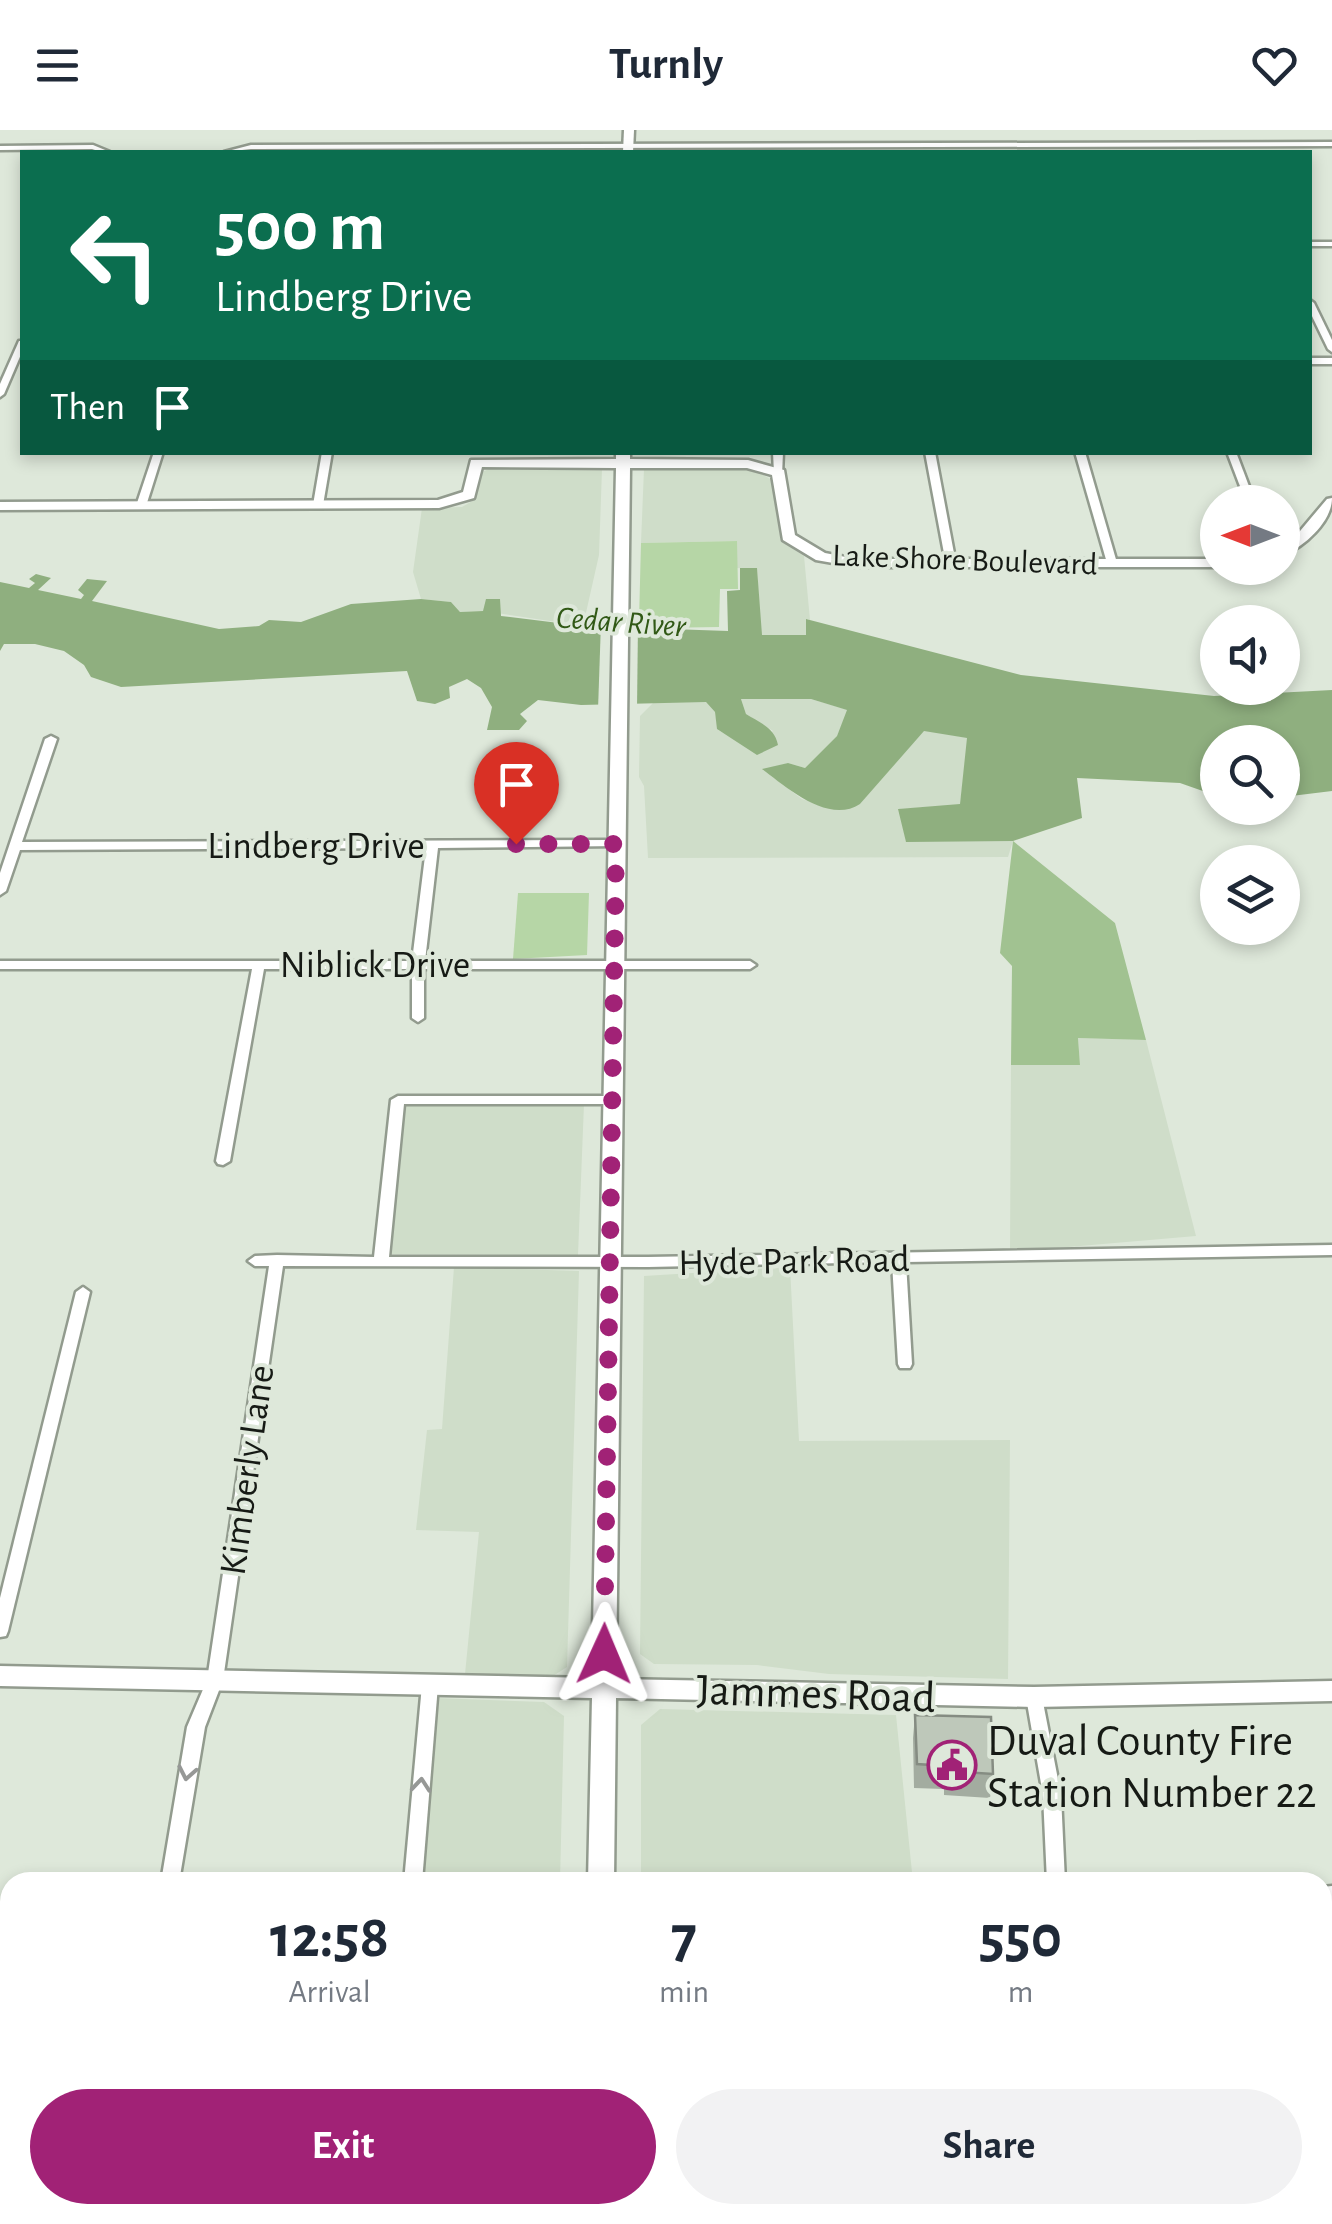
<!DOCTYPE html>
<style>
body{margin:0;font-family:"Alegreya Sans",sans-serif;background:#f2f2f3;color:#1f2937;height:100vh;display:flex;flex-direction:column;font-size:38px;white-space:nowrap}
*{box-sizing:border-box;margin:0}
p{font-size:32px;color:#747a83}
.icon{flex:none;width:55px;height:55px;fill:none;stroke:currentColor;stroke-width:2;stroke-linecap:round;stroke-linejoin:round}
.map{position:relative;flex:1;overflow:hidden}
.side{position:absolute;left:0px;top:1742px;width:1332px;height:352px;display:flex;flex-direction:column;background:#fff;border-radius:30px 30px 0 0;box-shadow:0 5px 15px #0003}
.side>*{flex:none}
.banner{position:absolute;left:20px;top:20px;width:1292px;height:305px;border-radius:0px;box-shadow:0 5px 15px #0003;background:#0b6e4f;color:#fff;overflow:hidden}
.needle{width:65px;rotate:270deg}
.fabs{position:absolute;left:1200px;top:355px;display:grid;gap:20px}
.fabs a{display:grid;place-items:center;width:100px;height:100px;border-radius:50%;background:#fff;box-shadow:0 5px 15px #0003;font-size:50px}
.pin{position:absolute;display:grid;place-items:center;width:85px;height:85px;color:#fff;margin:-102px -42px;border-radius:50% 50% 50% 0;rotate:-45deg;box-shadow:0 0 10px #0007}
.pin .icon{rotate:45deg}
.me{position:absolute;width:110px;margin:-55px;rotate:1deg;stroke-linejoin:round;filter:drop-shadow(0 0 8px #0008)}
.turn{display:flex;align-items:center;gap:35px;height:210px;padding:0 30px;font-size:45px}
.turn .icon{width:130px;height:130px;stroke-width:2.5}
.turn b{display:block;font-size:70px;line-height:85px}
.then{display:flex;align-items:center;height:95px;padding:0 30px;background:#0003;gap:20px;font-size:38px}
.eta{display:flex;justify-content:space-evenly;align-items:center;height:170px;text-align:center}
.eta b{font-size:60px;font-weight:700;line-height:70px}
.primary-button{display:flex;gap:20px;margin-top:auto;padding:20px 30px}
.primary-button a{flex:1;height:115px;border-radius:60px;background:#a12276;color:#fff;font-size:40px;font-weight:700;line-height:115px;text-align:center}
.primary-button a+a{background:#f2f2f3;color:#1f2937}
header{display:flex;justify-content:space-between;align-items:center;height:130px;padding:0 30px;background:#fff;font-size:45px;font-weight:700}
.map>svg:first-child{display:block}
</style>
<header><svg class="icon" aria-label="menu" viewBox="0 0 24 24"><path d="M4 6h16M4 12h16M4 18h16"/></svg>Turnly<svg class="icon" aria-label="heart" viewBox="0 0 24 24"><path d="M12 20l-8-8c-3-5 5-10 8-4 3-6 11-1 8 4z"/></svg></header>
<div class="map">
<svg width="1332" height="2094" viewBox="0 0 1332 2094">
<rect width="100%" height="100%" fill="#dee8da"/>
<g fill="#cfddc9">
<polygon points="749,337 772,350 781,411 804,426 810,490 807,489 807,505 761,505 757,439 737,438 736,411 641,413 644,339"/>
<polygon points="489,339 602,339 599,425 583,496 483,481 460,482 451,472 421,469 413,442 422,378 462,377 474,370 480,343"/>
<polygon points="749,567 811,569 848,580 837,606 805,638 788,633 763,640 802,669 832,679 860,674 924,600 968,608 960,675 899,679 906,711 1013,711 1008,727 648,728 644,656 639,647 640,586 654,572 706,572 715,582 718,600 749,617 773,601 746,584 741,569"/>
<polygon points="1078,908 1146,910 1196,1106 1010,1122 1011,935 1080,935"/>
<polygon points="405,974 584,974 578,1125 387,1124"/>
<polygon points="454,1137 579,1141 567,1537 553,1546 465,1544 479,1402 416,1400 427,1300 442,1299"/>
<polygon points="790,1137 799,1311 1010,1310 1008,1549 829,1544 757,1535 654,1534 640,1524 644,1146"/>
<polygon points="434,1568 544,1572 564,1586 560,1752 421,1752"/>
<polygon points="660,1579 896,1585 913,1752 641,1752 641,1595"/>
</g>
<g fill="#b6d6a6">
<polygon points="737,411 738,459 720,459 719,497 656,498 639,491 641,413"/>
<polygon points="518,763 589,763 587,825 513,829"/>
</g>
<polygon fill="#a1c291" points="1013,711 1115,793 1146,910 1078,908 1080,935 1011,935 1012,836 1000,823"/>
<path fill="#8faf7f" d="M740,438H757L762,505H806V489L1021,545L1214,566L1332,560V661L1283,667L1282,612H1218L1217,666L1180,653L1077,648L1082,688L1013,711L906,712L898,679L960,674L967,608L924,601L860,674C828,695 785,656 762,639L788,633L805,638L837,606L847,580L811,569H741L746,584C759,592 775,598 778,615L757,625L717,599L715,582L706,572L581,575L538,570L520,584L527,591L519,600H487L492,577L481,558L467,549L449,557L450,568L435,574L417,571L407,541L121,557L91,547L84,535L64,521L35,514H4L0,521V452L29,458L35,453L29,449L36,444L51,448L38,460L81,469L84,465L78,460L87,449L107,451L92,471L219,499L259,496L269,490L301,492L351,474L421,469L451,472L460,482L483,481L486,469H500L501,486L583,496L728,501L727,461L740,460Z"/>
<polygon fill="#dee8da" points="601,492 638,493 637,579 598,580"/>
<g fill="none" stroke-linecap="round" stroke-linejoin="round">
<g stroke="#929b8e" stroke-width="5">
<g id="street">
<polygon points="1332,12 1332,16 251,19 224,22 251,15"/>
<polygon points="93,15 110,22 101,22 92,19 0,20 0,16"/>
<rect x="1310" y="112" width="22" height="4"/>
<polygon points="1310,170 1314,173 1332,210 1332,222 1328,219 1310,182"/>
<polygon points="19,211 22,211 22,222 4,264 0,267 0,254"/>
<rect x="1310" y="228" width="22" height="6"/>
<polygon points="154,322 163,322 146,376 138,378 136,376"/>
<polygon points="322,322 332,322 323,375 318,378 313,375"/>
<polygon points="773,322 783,322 782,345 774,343"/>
<polygon points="925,322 935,322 956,434 951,437 946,434"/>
<polygon points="1075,322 1085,322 1117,433 1116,435 1107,433"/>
<polygon points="1227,322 1236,322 1255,372 1246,372"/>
<polygon points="51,606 57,609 22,712 616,710 620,712 620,716 438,718 425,831 750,831 756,835 750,839 424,839 424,888 418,892 412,888 412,839 264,839 230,1031 223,1035 218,1034 216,1031 252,839 0,839 0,831 412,831 426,718 20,720 6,761 0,765 0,743 45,609"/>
<polygon points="398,966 612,966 619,970 612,974 404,974 389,1127 648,1127 1332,1115 1332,1125 906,1132 912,1234 910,1238 900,1238 898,1234 892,1132 648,1137 283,1136 223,1550 205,1597 179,1752 161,1752 187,1597 207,1550 269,1136 255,1136 248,1131 255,1126 277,1125 374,1127 391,970"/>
<polygon points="83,1157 90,1162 8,1501 6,1506 0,1507 0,1468 76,1162"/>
<polygon points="430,1548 436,1550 438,1555 422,1752 404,1752 422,1555 424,1550"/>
<polygon points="1034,1560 1040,1562 1042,1567 1061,1665 1065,1752 1047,1752 1043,1665 1026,1567 1028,1562"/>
<polygon points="1332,1756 1332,1772 1322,1773 1322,1757"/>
<rect x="1322" y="2041" width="10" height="18"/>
<polygon points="115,2085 135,2085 133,2094 113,2094"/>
<polygon points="894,2085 916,2085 912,2094 890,2094"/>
</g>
</g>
<g stroke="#929b8e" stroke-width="5">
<g id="secondary">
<polygon points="624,0 634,0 633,22 623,22"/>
<polygon points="616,322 630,322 630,329 748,330 784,340 795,405 825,423 856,429 1218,429 1218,437 856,437 816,430 783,410 772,345 747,338 630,338 616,1549 1034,1557 1332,1551 1332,1571 1034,1577 616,1568 614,1752 588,1752 592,1568 0,1556 0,1536 592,1548 616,338 482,337 474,368 439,378 0,380 0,372 438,370 463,362 471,330 616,329"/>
<path d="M1332,368C1332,392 1304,417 1282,426V415L1295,407L1327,369Z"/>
<rect x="582" y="2085" width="30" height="9"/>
</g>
</g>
<use href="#street" fill="#fff" fill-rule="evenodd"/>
<use href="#secondary" fill="#fff" fill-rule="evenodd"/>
</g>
<polygon fill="#a3aca0" points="915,1585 993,1644 990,1668 944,1665 944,1659 914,1658 913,1608"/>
<polygon fill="#bec8ba" stroke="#858c82" stroke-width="2.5" points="915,1585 991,1587 993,1644 947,1641 946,1636 917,1634"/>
<defs><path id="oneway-chevron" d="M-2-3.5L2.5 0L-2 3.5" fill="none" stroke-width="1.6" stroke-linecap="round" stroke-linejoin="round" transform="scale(2.5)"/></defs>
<g stroke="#969896">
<use href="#oneway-chevron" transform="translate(187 1643) rotate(101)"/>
<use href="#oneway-chevron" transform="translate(421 1655) rotate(-85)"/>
</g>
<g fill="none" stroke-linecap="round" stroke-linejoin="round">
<polyline stroke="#a12276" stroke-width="18" stroke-dasharray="0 32.4" points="516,714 616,714 604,1524"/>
</g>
<defs>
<g id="civic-ring" transform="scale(2.5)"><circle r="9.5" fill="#dee8da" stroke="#a12276" stroke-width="1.5"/><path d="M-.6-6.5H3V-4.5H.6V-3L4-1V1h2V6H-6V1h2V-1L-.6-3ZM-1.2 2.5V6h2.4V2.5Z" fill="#a12276"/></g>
</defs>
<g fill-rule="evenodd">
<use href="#civic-ring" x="952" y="1635"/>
</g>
<g text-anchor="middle" stroke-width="8" stroke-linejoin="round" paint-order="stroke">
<g font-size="32" fill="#161a15" stroke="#dee8da">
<text transform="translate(965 429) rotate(2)" y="11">Lake Shore Boulevard</text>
</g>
<g font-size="32" font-style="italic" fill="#315916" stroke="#dee8da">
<text transform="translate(621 491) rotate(4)" y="11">Cedar River</text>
</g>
<g font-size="38" fill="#161a15" stroke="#dee8da">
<text x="316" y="728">Lindberg Drive</text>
<text x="375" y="847">Niblick Drive</text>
<text transform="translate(794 1130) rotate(-1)" y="13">Hyde Park Road</text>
<text transform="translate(246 1340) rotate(-82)" y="13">Kimberly Lane</text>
</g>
<g font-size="45" fill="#161a15" stroke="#dee8da">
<text transform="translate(816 1562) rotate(2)" y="16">Jammes Road</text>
</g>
<g font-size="45" fill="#161a15" stroke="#dee8da" text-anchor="start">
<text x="987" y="1625">Duval County Fire<tspan x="987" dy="52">Station Number 22</tspan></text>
</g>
</g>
</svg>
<div class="fabs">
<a><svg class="needle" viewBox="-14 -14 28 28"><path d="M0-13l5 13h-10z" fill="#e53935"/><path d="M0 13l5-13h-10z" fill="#747a83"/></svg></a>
<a><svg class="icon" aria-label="sound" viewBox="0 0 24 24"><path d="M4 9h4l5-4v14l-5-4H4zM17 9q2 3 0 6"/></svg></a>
<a><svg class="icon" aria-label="search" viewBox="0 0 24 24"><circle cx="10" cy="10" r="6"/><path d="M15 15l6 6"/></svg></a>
<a><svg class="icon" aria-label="layers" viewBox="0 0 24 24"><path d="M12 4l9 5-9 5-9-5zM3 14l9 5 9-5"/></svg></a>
</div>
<div class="pin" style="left:516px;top:714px;background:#d93025"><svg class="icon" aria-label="arrive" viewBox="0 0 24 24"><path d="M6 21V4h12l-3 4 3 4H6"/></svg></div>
<svg class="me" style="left:604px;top:1524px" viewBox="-20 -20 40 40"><path d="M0-17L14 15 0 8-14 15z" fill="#a12276" stroke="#fff" stroke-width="4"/></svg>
<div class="banner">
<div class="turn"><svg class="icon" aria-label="left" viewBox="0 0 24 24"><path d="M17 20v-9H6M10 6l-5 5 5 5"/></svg><div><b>500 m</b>Lindberg Drive</div></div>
<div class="then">Then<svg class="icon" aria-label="arrive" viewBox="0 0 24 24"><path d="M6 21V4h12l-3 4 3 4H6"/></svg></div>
</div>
<section class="side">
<div class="eta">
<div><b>12:58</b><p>Arrival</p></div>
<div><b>7</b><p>min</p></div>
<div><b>550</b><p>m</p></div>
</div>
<div class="primary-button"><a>Exit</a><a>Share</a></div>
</section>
</div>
